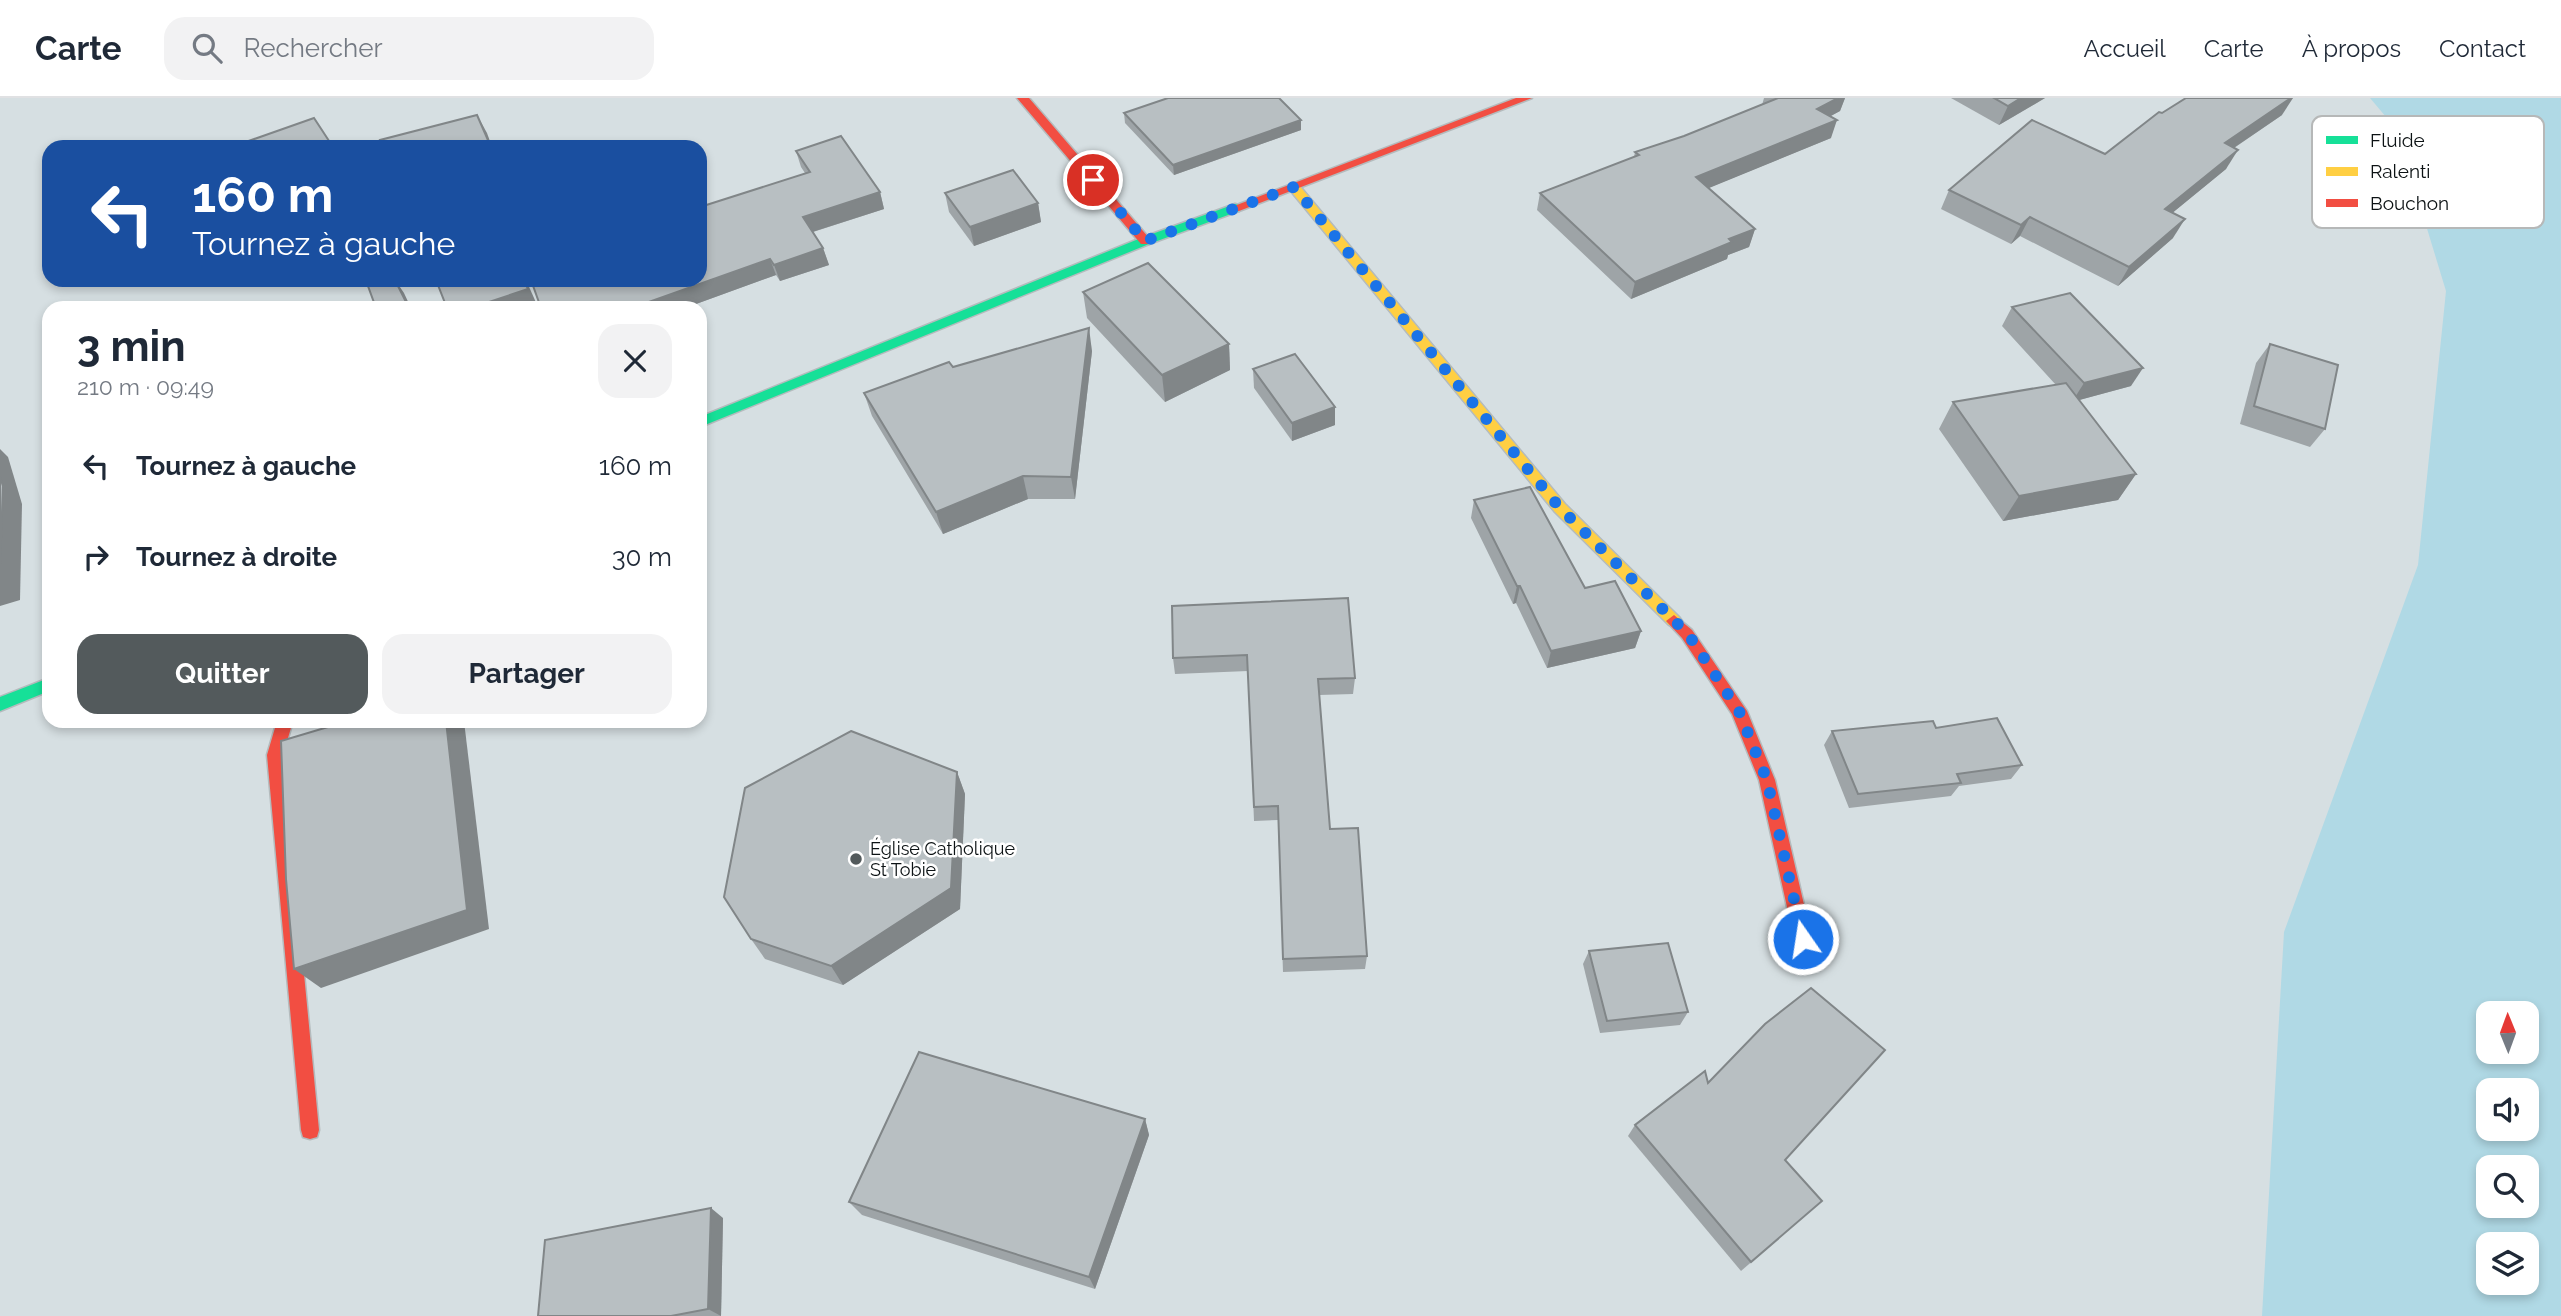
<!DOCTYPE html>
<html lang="fr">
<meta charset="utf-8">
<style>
body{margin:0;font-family:Raleway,sans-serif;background:#f2f2f3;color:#1f2937;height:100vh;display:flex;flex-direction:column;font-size:26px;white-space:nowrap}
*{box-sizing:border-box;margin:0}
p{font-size:23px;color:#747a83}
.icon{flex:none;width:38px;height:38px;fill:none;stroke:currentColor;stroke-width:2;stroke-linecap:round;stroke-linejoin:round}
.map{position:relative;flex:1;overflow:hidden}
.drawer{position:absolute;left:42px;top:203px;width:665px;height:427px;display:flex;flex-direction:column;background:#fff;border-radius:21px;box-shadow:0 4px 10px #0003}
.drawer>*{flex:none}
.banner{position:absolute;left:42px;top:42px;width:665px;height:147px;border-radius:21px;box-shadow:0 4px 10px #0003;background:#1a4fa0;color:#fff;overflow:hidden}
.needle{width:46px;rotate:359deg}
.fabs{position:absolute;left:2476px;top:903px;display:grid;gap:14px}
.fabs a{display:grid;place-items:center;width:63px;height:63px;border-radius:14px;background:#fff;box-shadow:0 4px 10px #0003;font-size:35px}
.pin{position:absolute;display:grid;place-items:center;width:60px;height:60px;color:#fff;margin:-30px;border:4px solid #fff;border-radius:50%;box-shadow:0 2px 7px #0007}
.me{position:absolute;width:77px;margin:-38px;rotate:347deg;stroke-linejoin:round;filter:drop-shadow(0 0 5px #0008)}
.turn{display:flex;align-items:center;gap:24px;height:147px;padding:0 35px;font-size:32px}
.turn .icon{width:91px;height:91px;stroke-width:2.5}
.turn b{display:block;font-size:49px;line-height:60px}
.round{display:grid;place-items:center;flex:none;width:74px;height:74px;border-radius:21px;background:#f2f2f3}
.summary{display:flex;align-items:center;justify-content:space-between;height:119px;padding:0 35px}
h1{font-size:42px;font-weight:700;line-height:52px}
.cta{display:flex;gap:14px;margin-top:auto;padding:14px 35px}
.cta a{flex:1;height:80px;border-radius:21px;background:#535a5c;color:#fff;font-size:28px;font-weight:700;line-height:80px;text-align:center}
.cta a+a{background:#f2f2f3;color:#1f2937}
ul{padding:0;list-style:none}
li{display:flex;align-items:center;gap:21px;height:91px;padding:0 35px}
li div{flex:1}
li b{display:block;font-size:26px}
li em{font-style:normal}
header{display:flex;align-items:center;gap:42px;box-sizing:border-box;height:98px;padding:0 35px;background:#fff;border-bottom:2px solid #e0e1e3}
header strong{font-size:33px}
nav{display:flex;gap:38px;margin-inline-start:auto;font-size:24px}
.search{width:490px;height:63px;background:#f2f2f3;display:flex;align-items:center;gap:18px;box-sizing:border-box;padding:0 24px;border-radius:21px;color:#747a83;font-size:26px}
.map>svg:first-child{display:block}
</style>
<header>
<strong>Carte</strong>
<div class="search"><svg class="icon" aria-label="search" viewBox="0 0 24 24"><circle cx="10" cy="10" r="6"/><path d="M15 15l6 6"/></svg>Rechercher</div>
<nav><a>Accueil</a><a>Carte</a><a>À propos</a><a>Contact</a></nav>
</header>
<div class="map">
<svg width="2561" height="1218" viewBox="0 0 2561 1218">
<rect width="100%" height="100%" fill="#d6dfe2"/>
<path fill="#b0d9e5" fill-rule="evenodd" d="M2370,0H2561V1218H2262L2284,834L2418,467L2446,193L2397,32ZM2488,915H2527V954H2488ZM2488,992H2527V1031H2488ZM2488,1069H2527V1108H2488ZM2488,1146H2527V1185H2488Z"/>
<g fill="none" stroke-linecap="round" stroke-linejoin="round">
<g stroke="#b4bbbd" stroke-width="3">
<g id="fast">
<polygon points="1235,106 1239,107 1239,113 1149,146 700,329 700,319 1141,140"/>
<polygon points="49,580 49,593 0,613 0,599"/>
</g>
</g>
<g stroke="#b4bbbd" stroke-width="3">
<polygon id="slow" points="1294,85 1298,86 1565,406 1679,519 1682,523 1679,527 1669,527 1555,414 1290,92 1288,89"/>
</g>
<g stroke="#b4bbbd" stroke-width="3">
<g id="jam">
<polygon points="1017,0 1029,0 1149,140 1149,146 1141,146"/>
<polygon points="1516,0 1532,0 1239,113 1231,113 1229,110"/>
<polygon points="1674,517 1692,532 1747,613 1775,682 1812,841 1809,847 1803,849 1797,847 1794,841 1759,682 1732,616 1682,540 1666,523"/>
<polygon points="277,623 293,623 283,657 319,1032 317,1039 310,1041 303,1039 301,1032 267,657"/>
</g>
</g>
<use href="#fast" fill="#16e098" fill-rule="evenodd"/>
<use href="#slow" fill="#ffcf43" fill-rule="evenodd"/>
<use href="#jam" fill="#f24e42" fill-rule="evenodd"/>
</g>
<g fill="#9ea4a7">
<polygon points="1764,0 1845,0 1840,13 1830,18 1831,40 1708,90 1755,131 1749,149 1728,157 1727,161 1631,201 1537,112 1540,95 1634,59 1635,54 1684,38 1762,7"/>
<polygon points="1951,0 2045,0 1999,27"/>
<polygon points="1124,15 1301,32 1174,77 1125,25"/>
<polygon points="2162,15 2282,17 2234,50 2226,71 2172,115 2173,140 2118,188 2020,138 2011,146 1941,111 1949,92 2105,56"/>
<polygon points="796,53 880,94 884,111 813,134 823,150 829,167 780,183 776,177 685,210 541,210 805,75 801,69"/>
<polygon points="945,95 1038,105 1041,124 974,148 949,114"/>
<polygon points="1083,194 1229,246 1230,272 1165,304 1087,220"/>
<polygon points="2012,209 2131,288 2079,302 2136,376 2118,402 2003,423 1939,331 1953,304 2056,287 2002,228"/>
<polygon points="2270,246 2325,331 2310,349 2240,326 2256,265"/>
<polygon points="1092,253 1075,401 1028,401 943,436 872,318 864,295 953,269"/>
<polygon points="1253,271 1335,327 1292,343 1254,290"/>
<polygon points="1474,402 1585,490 1641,533 1635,550 1547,570 1516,505 1513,506 1471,420"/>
<polygon points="1172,508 1355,580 1353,596 1319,597 1330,731 1367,858 1365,871 1283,874 1278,722 1254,723 1248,573 1175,576 1173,560"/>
<polygon points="1936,630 2022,667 2011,681 1959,688 1951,698 1849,710 1824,647 1832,633"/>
<polygon points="957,674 965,696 960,811 843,887 765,861 751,841"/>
<polygon points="1589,853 1688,914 1680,927 1600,935 1583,866"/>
<polygon points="1708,985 1785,1062 1822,1103 1741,1173 1628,1038 1635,1027"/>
<polygon points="1145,1021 1149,1037 1095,1191 862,1117 849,1104"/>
<polygon points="723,1120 721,1218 538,1218"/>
</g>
<g fill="#818688">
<polygon points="1838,0 1845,0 1840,13 1811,29 1817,11"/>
<polygon points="2021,0 2045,0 1999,27 2008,8"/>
<polygon points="2291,0 2293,0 2282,17 2213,64 2225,45"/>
<polygon points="477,17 487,35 492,49 491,49"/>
<polygon points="1301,22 1301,32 1174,77 1173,67"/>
<polygon points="1837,22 1831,40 1692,97 1696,79"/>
<polygon points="2238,52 2226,71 2154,130 2165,111"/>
<polygon points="880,94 884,111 809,135 803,119"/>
<polygon points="1038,105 1041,124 974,148 970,129"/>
<polygon points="2030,119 2020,138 2011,146 2021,127"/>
<polygon points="2185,121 2173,140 2118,188 2129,169"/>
<polygon points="1755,131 1749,149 1728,157 1727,161 1631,201 1635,184 1729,141"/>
<polygon points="823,150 829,167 780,183 774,167"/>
<polygon points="770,161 776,177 685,210 632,210"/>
<polygon points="395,182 404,195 411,210 409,210"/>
<polygon points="524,182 526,182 538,209 534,210 471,210"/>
<polygon points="1089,230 1092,253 1075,401 1071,379"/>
<polygon points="1229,246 1230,272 1165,304 1162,277"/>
<polygon points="2143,270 2131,288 2072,304 2084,285"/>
<polygon points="1335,309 1335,327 1292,343 1292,325"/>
<polygon points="0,351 8,359 22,406 20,502 0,508"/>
<polygon points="2136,376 2118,402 2003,423 2019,398"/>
<polygon points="1023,378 1028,401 943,436 936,414"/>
<polygon points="1517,488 1520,488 1516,505 1513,506"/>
<polygon points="1641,533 1635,550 1547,570 1551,553"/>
<polygon points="446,623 464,623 489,831 321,890 294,871"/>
<polygon points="957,674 965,696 960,811 843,887 831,868"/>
<polygon points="1145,1021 1149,1037 1095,1191 1089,1179"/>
<polygon points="711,1110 723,1120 721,1218 708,1211"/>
</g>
<g fill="#b8bfc2" stroke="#818688" stroke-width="2">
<polygon points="1168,0 1279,0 1301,22 1173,67 1124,15"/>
<polygon points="1778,0 1838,0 1817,11 1837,22 1696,79 1755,131 1729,141 1732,144 1635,184 1540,95 1639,57 1635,54 1684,38"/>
<polygon points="1994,0 2021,0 2008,8"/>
<polygon points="2186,0 2291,0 2225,45 2238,52 2165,111 2185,121 2129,169 2030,119 2021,127 1949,92 2032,22 2105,56 2159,14 2162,15"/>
<polygon points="477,17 491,49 383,49 380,42"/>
<polygon points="314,20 333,49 243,49 240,46"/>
<polygon points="841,38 880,94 803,119 823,150 774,167 770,161 632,210 541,210 531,182 700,182 700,109 810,74 796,53"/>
<polygon points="1013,72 1038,105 970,129 945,95"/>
<polygon points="1148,165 1229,246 1162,277 1083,194"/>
<polygon points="382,182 395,182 409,210 376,210 368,188"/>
<polygon points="436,182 524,182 528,191 471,210 447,210"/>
<polygon points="2070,195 2143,270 2084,285 2012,209"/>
<polygon points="1089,230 1071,379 1023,378 936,414 864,295 949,264 953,269"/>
<polygon points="2270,246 2338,267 2325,331 2254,308"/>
<polygon points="1295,256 1335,309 1292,325 1253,271"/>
<polygon points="2066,285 2136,376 2019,398 1953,304"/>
<polygon points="0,379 3,388 0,466"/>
<polygon points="1530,389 1585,490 1615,483 1641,533 1551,553 1520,488 1517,488 1474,402"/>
<polygon points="1348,500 1355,580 1318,581 1330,731 1358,730 1367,858 1283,861 1278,708 1254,709 1247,557 1173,560 1172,508"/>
<polygon points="1997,620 2022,667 1957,676 1961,685 1858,696 1832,633 1933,623 1936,630"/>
<polygon points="348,623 446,623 467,812 294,871 286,781 281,643"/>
<polygon points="851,633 957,674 951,790 831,868 751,841 724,799 745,690"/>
<polygon points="1668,845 1688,914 1607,923 1589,853"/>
<polygon points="1811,890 1885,952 1785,1062 1822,1103 1751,1164 1635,1027 1705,973 1708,985 1765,926"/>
<polygon points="919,954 1145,1021 1089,1179 849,1104"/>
<polygon points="711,1110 708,1211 671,1218 538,1218 545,1142"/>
</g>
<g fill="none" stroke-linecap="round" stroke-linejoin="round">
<polyline stroke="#1a73e8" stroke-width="12" stroke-dasharray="0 21.6" points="1093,82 1145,143 1294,89 1560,410 1688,536 1739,613 1767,682 1803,841"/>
</g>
<circle fill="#535a5c" stroke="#fff" stroke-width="2.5" cx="856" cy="761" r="7"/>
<g text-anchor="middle" stroke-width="5" stroke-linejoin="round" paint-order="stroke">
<g font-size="18" fill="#0c1214" stroke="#fff" text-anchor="start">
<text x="870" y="757">Église Catholique<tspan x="870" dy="21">St Tobie</tspan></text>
</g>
</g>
<rect x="2312" y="18" width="232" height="112" rx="10" fill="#fff" stroke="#b6b8b8" stroke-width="2"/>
<rect x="2326" y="38" width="32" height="8" fill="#16e098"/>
<rect x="2326" y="69" width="32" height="9" fill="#ffcf43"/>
<rect x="2326" y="101" width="32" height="8" fill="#f24e42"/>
<g font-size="19" fill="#0c1214">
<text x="2370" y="49">Fluide</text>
<text x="2370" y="80">Ralenti</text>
<text x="2370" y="112">Bouchon</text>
</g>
</svg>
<div class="fabs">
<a><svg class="needle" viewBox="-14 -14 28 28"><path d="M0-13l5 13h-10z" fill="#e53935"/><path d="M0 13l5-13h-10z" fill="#747a83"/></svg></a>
<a><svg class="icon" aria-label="sound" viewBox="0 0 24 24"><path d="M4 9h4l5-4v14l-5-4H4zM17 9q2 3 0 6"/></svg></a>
<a><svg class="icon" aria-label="search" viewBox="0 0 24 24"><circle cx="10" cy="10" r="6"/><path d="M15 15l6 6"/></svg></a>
<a><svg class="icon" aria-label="layers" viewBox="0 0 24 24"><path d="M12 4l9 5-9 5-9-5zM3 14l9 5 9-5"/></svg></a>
</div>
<div class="pin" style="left:1093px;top:82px;background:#d93025"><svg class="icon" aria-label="arrive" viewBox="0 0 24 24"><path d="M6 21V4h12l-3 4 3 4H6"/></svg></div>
<svg class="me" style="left:1803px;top:841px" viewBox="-20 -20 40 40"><circle r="17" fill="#1a73e8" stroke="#fff" stroke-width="3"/><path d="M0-11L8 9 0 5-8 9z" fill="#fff"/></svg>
<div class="banner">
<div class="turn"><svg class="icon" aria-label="left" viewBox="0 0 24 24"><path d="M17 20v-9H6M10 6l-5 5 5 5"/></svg><div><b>160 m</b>Tournez à gauche</div></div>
</div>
<section class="drawer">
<div class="summary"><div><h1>3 min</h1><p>210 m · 09:49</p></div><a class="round"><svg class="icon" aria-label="close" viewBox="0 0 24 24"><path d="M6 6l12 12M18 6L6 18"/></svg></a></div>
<ul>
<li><svg class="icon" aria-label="left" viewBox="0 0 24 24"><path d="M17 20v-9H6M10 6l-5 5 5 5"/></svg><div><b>Tournez à gauche</b></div><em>160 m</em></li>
<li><svg class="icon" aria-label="right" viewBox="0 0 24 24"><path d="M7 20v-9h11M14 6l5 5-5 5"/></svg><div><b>Tournez à droite</b></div><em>30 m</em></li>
</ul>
<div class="cta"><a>Quitter</a><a>Partager</a></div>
</section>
</div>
